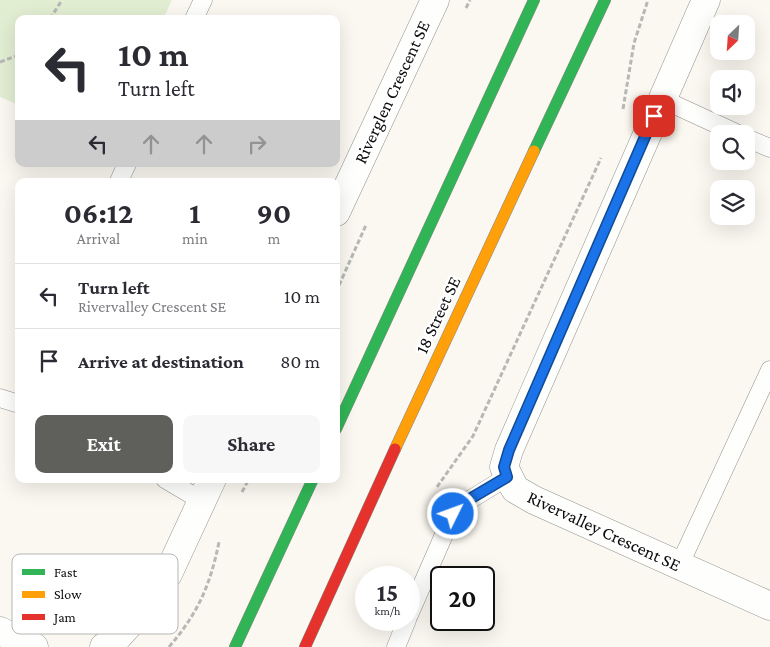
<!DOCTYPE html>
<style>
body{margin:0;font-family:"Crimson Pro",serif;background:#f7f7f7;color:#2b2b33;height:100vh;display:flex;flex-direction:column;font-size:19px;white-space:nowrap}
*{box-sizing:border-box;margin:0}
p{font-size:16px;color:#7c7c81}
.icon{flex:none;width:28px;height:28px;fill:none;stroke:currentColor;stroke-width:2;stroke-linecap:round;stroke-linejoin:round}
.map{position:relative;flex:1;overflow:hidden}
.details{position:absolute;left:15px;top:178px;width:325px;height:305px;display:flex;flex-direction:column;background:#fff;border-radius:10px;box-shadow:0 5px 20px #0002}
.details>*{flex:none}
.top-card{position:absolute;left:15px;top:15px;width:325px;height:152px;border-radius:10px;box-shadow:0 5px 20px #0002;background:#fff;color:#2b2b33;overflow:hidden}
.needle{width:32px;rotate:205deg}
.tools{position:absolute;left:710px;top:15px;display:grid;gap:10px}
.tools a{display:grid;place-items:center;width:45px;height:45px;border-radius:10px;background:#fff;box-shadow:0 5px 20px #0002;font-size:25px}
.speed{position:absolute;left:355px;top:566px;display:flex;gap:10px;font-size:25px;font-weight:700;text-align:center}
.speed>*{display:grid;place-content:center;width:65px;height:65px;border-radius:50%;background:#fff;box-shadow:0 5px 20px #0002;line-height:1}
.speed small{font-size:12px;font-weight:400}
.speed .limit{border:2px solid #111;border-radius:8px;background:#fff;color:#111}
.pin{position:absolute;display:grid;place-items:center;width:42px;height:42px;color:#fff;margin:-21px;border-radius:10px;box-shadow:0 2px 8px #0006}
.me{position:absolute;width:55px;margin:-28px;rotate:48deg;stroke-linejoin:round;filter:drop-shadow(0 0 4px #0008)}
.turn{display:flex;align-items:center;gap:18px;height:105px;padding:0 20px;font-size:22px}
.turn .icon{width:65px;height:65px;stroke-width:2.5}
.turn b{display:block;font-size:35px;line-height:42px}
.lanes{display:flex;align-items:center;height:48px;padding:0 20px;background:#0003;justify-content:center;gap:25px;direction:ltr}
.lanes .off{opacity:.35}
.eta{display:flex;justify-content:space-evenly;align-items:center;height:85px;text-align:center}
.eta b{font-size:30px;font-weight:700;line-height:35px}
.action{display:flex;gap:10px;margin-top:auto;padding:10px 20px}
.action a{flex:1;height:58px;border-radius:10px;background:#5f5f5c;color:#fff;font-size:20px;font-weight:700;line-height:58px;text-align:center}
.action a+a{background:#f7f7f7;color:#2b2b33}
ul{padding:0;list-style:none}
li{display:flex;align-items:center;gap:15px;height:65px;padding:0 20px;border-top:1px solid #e1e1e2}
li div{flex:1}
li b{display:block;font-size:19px}
li em{font-style:normal}
.map>svg:first-child{display:block}
</style>
<div class="map">
<svg width="770" height="647" viewBox="0 0 770 647">
<rect width="100%" height="100%" fill="#faf8f0"/>
<polygon fill="#e2eed2" points="0,0 172,0 163,19 19,19 19,105 0,97"/>
<g fill="none" stroke-linecap="round" stroke-linejoin="round">
<g stroke="#93928f" stroke-width="19">
<g id="lane">
<polyline points="194,19 203,0"/>
<polyline points="662,99 738,134"/>
<polyline points="746,138 770,148"/>
<polyline points="119,181 127,164"/>
<polyline points="0,398 19,404"/>
<polyline points="165,479 202,501"/>
<polyline points="679,566 770,370"/>
<polyline points="409,615 453,514 468,501 507,477"/>
<polyline points="396,647 407,620"/>
</g>
</g>
<g stroke="#93928f" stroke-width="29">
<g id="street">
<polyline points="706,0 509,450 504,467 515,489 534,500 770,606"/>
<polyline points="336,212 435,0"/>
<polyline points="0,631 34,647"/>
<polyline points="104,647 112,643 131,622 168,574 212,479"/>
</g>
</g>
<g stroke="#8a8985" stroke-width="12">
<g id="fast">
<polyline points="534,151 605,0"/>
<polyline points="336,429 534,0"/>
<polyline points="235,647 313,479"/>
</g>
</g>
<g stroke="#8a8985" stroke-width="12">
<polyline id="slow" points="395,449 534,151"/>
</g>
<g stroke="#8a8985" stroke-width="12">
<polyline id="jam" points="305,647 395,449"/>
</g>
<g stroke="#b7b7b5" stroke-width="3" stroke-dasharray="5 2.5" stroke-linecap="butt">
<polyline points="466,8 470,0"/>
<polyline points="50,19 62,0"/>
<polyline points="0,62 19,55"/>
<polyline points="623,109 634,43 648,0"/>
<polyline points="336,292 366,225"/>
<polyline points="437,487 473,436 601,158"/>
<polyline points="242,492 249,479"/>
<path d="M169,647C198,613 210,586 219,542"/>
</g>
<use href="#lane" stroke="#fefefd" stroke-width="18"/>
<use href="#street" stroke="#fefefd" stroke-width="28"/>
<use href="#fast" stroke="#30b455" stroke-width="11"/>
<use href="#slow" stroke="#ff9f0a" stroke-width="11"/>
<use href="#jam" stroke="#e5322d" stroke-width="11"/>
</g>
<g fill="none" stroke-linecap="round" stroke-linejoin="round">
<g stroke="#114b97" stroke-width="12">
<polyline id="route" points="453,514 468,500 507,477 504,467 509,450 654,116"/>
</g>
<use href="#route" stroke="#1a73e8" stroke-width="9"/>
</g>
<g text-anchor="middle" stroke-width="5" stroke-linejoin="round" paint-order="stroke">
<g font-size="18" fill="#0c0c0c" stroke="#fff">
<text transform="translate(392 92) rotate(-65)" y="6">Riverglen Crescent SE</text>
<text transform="translate(438 315) rotate(-65)" y="6">18 Street SE</text>
<text transform="translate(604 531) rotate(25)" y="6">Rivervalley Crescent SE</text>
</g>
</g>
<rect x="12" y="554" width="166" height="80" rx="8" fill="#fff" stroke="#b6b6b6" stroke-width="1"/>
<rect x="22" y="569" width="23" height="6" fill="#30b455"/>
<rect x="22" y="591" width="23" height="7" fill="#ff9f0a"/>
<rect x="22" y="614" width="23" height="6" fill="#e5322d"/>
<g font-size="14" fill="#0c0c0c">
<text x="54" y="577">Fast</text>
<text x="54" y="599">Slow</text>
<text x="54" y="622">Jam</text>
</g>
</svg>
<div class="tools">
<a><svg class="needle" viewBox="-14 -14 28 28"><path d="M0-13l5 13h-10z" fill="#e53935"/><path d="M0 13l5-13h-10z" fill="#7c7c81"/></svg></a>
<a><svg class="icon" aria-label="sound" viewBox="0 0 24 24"><path d="M4 9h4l5-4v14l-5-4H4zM17 9q2 3 0 6"/></svg></a>
<a><svg class="icon" aria-label="search" viewBox="0 0 24 24"><circle cx="10" cy="10" r="6"/><path d="M15 15l6 6"/></svg></a>
<a><svg class="icon" aria-label="layers" viewBox="0 0 24 24"><path d="M12 4l9 5-9 5-9-5zM3 14l9 5 9-5"/></svg></a>
</div>
<div class="speed"><div>15<small>km/h</small></div><div class="limit">20</div></div>
<div class="pin" style="left:654px;top:116px;background:#d93025"><svg class="icon" aria-label="arrive" viewBox="0 0 24 24"><path d="M6 21V4h12l-3 4 3 4H6"/></svg></div>
<svg class="me" style="left:453px;top:514px" viewBox="-20 -20 40 40"><circle r="17" fill="#1a73e8" stroke="#fff" stroke-width="3"/><path d="M0-11L8 9 0 5-8 9z" fill="#fff"/></svg>
<div class="top-card">
<div class="turn"><svg class="icon" aria-label="left" viewBox="0 0 24 24"><path d="M17 20v-9H6M10 6l-5 5 5 5"/></svg><div><b>10 m</b>Turn left</div></div>
<div class="lanes"><svg class="icon" aria-label="left" viewBox="0 0 24 24"><path d="M17 20v-9H6M10 6l-5 5 5 5"/></svg><svg class="icon off" aria-label="ahead" viewBox="0 0 24 24"><path d="M12 20V5M6 11l6-6 6 6"/></svg><svg class="icon off" aria-label="ahead" viewBox="0 0 24 24"><path d="M12 20V5M6 11l6-6 6 6"/></svg><svg class="icon off" aria-label="right" viewBox="0 0 24 24"><path d="M7 20v-9h11M14 6l5 5-5 5"/></svg></div>
</div>
<section class="details">
<div class="eta">
<div><b>06:12</b><p>Arrival</p></div>
<div><b>1</b><p>min</p></div>
<div><b>90</b><p>m</p></div>
</div>
<ul>
<li><svg class="icon" aria-label="left" viewBox="0 0 24 24"><path d="M17 20v-9H6M10 6l-5 5 5 5"/></svg><div><b>Turn left</b><p>Rivervalley Crescent SE</p></div><em>10 m</em></li>
<li><svg class="icon" aria-label="arrive" viewBox="0 0 24 24"><path d="M6 21V4h12l-3 4 3 4H6"/></svg><div><b>Arrive at destination</b></div><em>80 m</em></li>
</ul>
<div class="action"><a>Exit</a><a>Share</a></div>
</section>
</div>
